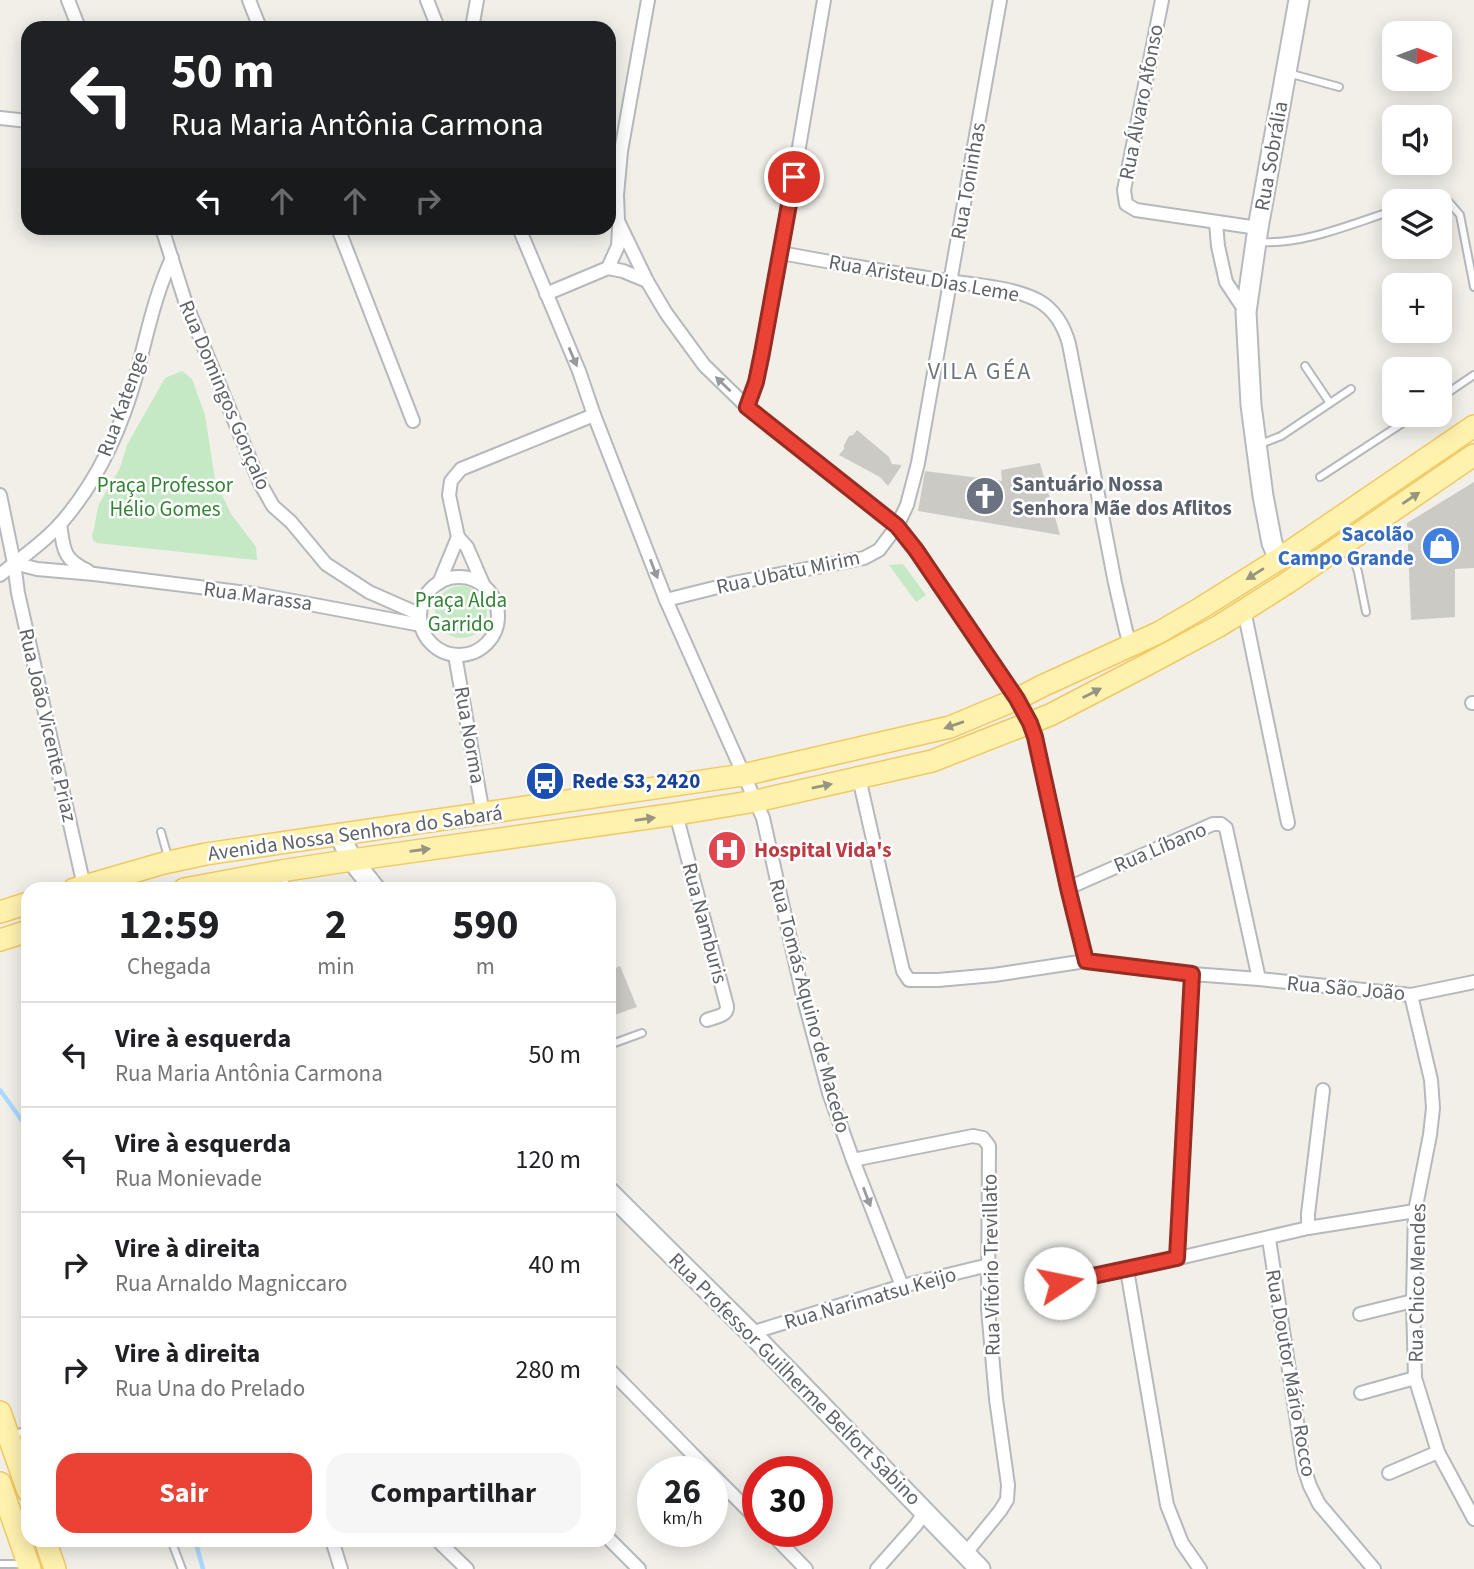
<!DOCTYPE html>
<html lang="pt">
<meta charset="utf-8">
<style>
body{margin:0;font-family:"Source Sans 3",sans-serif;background:#f6f6f6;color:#202124;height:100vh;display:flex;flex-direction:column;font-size:26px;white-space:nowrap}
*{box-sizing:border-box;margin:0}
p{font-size:23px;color:#757577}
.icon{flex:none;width:38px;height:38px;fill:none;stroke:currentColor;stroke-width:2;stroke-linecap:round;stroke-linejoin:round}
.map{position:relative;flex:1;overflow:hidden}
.side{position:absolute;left:21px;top:882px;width:595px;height:665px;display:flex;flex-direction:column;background:#fff;border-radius:21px;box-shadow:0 4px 18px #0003}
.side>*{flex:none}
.hud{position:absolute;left:21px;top:21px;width:595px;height:214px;border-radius:21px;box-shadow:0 4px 18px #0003;background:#202124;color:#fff;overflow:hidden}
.needle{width:46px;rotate:91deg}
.fabs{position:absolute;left:1382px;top:21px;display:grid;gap:14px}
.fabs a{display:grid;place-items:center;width:70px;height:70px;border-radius:14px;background:#fff;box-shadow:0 4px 18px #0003;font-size:35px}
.speed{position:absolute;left:637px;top:1456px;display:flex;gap:14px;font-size:35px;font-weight:700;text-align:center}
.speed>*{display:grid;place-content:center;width:91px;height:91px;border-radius:50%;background:#fff;box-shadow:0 4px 18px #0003;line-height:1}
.speed small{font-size:18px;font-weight:400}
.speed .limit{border:10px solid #d22;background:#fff;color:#111}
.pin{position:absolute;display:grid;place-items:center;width:60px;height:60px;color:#fff;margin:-30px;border:4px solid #fff;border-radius:50%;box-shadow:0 2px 7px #0007}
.me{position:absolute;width:77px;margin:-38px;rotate:79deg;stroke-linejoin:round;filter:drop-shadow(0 0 5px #0008)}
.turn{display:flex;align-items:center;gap:24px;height:147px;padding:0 35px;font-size:32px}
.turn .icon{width:91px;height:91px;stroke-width:2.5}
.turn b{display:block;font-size:49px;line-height:60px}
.lanes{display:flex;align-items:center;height:66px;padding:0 35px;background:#0003;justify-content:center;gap:35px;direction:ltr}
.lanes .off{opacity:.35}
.eta{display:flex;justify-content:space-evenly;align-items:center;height:119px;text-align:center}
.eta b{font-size:42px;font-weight:700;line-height:49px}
.action{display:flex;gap:14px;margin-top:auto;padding:14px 35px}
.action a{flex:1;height:80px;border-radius:21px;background:#ea4335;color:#fff;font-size:28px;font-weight:700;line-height:80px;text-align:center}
.action a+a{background:#f6f6f6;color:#202124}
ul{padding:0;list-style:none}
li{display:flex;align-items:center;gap:21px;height:105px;padding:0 35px;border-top:2px solid #e0e0e0}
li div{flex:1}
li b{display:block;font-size:26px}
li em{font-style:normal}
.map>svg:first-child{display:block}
</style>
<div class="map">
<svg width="1474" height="1569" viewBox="0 0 1474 1569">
<rect width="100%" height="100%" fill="#f1efe8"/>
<g fill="#c5e8c5">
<polygon points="182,371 192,379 205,415 215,480 231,514 256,547 257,560 97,543 93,540 92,534 94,529 98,506 120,468 127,445 165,378"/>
<polygon points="903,564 926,595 916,602 889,565"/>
<circle cx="461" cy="612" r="26"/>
</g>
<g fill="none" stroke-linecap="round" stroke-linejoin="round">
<g stroke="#aadaff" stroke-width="4.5">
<polyline points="0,1090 23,1122 28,1138"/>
<polyline points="195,1540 203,1569"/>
</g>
</g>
<g fill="#cccac5">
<polygon points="857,430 889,457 892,464 902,465 888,486 880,477 839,455 844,449 844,445 849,436 853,435"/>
<polygon points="1040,463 1060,535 918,511 925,471 1002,481 1001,470"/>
<polygon points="1474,482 1474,568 1455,569 1455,617 1411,620 1407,523"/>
<polygon points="620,966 637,1007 609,1017 609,971"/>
</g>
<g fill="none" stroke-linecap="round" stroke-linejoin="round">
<g stroke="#b5b8bc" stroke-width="10">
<g id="lane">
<polyline points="1288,73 1339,87"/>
<polyline points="1423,201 1432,198 1448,201 1460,215 1474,287"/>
<path d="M1258,242C1304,245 1351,224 1395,210"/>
<polyline points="1305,366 1330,403"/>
<polyline points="1440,398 1474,375"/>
<polyline points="1258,445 1281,436 1351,389"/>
<polyline points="1320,477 1415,415"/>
<polyline points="1350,546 1358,572 1366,612"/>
<polyline points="161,832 168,857"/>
<polyline points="283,876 287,889"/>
<polyline points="609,1045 642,1033"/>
<polyline points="14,1435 28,1429"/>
<polyline points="171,1540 182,1569"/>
<polyline points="0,1564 23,1564"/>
</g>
</g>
<g stroke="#b5b8bc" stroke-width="16">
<g id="street">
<polyline points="68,0 79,28"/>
<polyline points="249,0 260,28"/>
<polyline points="427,0 438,28"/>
<polyline points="648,0 621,151 617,195 618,221 647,281 666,313 704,365 747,407 897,526 916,550 1017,699 1030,723 1035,737 1068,888 1086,961"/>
<polyline points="1162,0 1124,190 1126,204 1136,210 1258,228"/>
<polyline points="472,28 477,0"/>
<polyline points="0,118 28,121"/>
<polyline points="1216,223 1218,246 1226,282 1246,312"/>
<polyline points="162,228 186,304 260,483 273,506 291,522 326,564 369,592 419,614"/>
<polyline points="338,228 413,421"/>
<polyline points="519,228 579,371 594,415 666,600 763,818 802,992 829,1093 853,1160 902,1286"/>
<path d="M781,253C834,263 887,272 940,280C969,284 1014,287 1039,301C1056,311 1064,326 1069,344L1115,583L1126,631L1131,647"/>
<polyline points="608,268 618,246 619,228"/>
<polyline points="546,294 608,268 623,271 647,281"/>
<polyline points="747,407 756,382 781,253 824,0"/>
<polyline points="0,495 14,563 18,593 84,886"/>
<path d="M60,524C64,551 63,559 88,571"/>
<polyline points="14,563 37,569 94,574 256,594 421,625"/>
<path d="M0,575C20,558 44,543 61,523C97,482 121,429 136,376C147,335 154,297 172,258"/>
<circle cx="459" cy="616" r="39"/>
<polyline points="439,583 458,537"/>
<polyline points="483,584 467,547 458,537 449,495 451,481 461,469 594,415"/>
<polyline points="666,600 734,583 864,558 879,550 897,526 907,505 918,463 1000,0"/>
<polyline points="1244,610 1288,823"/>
<polyline points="455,655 483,814"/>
<polyline points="1472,703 1474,703"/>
<polyline points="859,778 903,971 909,980 938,980 994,975 1086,961 1192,974 1259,979 1411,995 1474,982"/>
<path d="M676,814L727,1006C728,1016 715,1017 707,1020"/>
<polyline points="1068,888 1213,824 1221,824 1226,828 1259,979"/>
<polyline points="1411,995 1431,1080 1433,1108 1430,1135 1415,1211 1413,1301 1415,1378 1438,1452 1474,1519"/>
<polyline points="853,1160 973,1136 983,1138 989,1146 988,1309 996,1399 1008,1485 1007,1500 1000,1511 965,1554"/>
<polyline points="1308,1228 1308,1214 1323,1090"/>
<polyline points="1269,1239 1304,1468 1310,1486 1319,1504 1374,1569"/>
<polyline points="1177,1258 1192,974"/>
<polyline points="1127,1270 1167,1505 1182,1543 1200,1569"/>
<polyline points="1060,1283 1127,1270 1308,1228 1415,1211"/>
<polyline points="1360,1314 1413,1301"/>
<polyline points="751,1333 902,1286 989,1265"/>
<polyline points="609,1369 710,1472"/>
<polyline points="1361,1393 1415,1378"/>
<polyline points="1389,1473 1438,1452"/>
<polyline points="712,1474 758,1520"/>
<polyline points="769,1531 806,1569"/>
<polyline points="609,1539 639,1569"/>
<polyline points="332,1540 341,1569"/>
<polyline points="437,1540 467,1569"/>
<polyline points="877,1569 916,1525 925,1511"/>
</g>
</g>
<g stroke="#b6babf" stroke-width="23">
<g id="secondary">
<polyline points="1279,559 1272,543 1263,496 1251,405 1246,312 1258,228 1299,0"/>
<polyline points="339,834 352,860 375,889"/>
<polyline points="609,1192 751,1333 980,1569"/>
</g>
</g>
<g stroke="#f2c960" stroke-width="24">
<g id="primary">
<polyline points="74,889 164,863 206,854 743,775 950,727 1017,699 1042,686 1158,633 1201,608 1279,559 1474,426"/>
<polyline points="184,889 281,871 352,860 676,814 756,801 932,761 1050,715 1148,664 1219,626 1287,583 1474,455"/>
<polyline points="0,912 28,903"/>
<polyline points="0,940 28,931"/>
<polyline points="0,1412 28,1491"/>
<polyline points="0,1483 30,1569"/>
<polyline points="45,1540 55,1569"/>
</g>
</g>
<use href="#lane" stroke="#fff" stroke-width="6"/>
<use href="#street" stroke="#fff" stroke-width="12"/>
<use href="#secondary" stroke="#fff" stroke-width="19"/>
<use href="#primary" stroke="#fff2af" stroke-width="21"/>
</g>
<defs><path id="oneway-solid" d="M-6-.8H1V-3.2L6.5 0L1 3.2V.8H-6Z" transform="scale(1.75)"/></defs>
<g fill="#979a9d">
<use href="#oneway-solid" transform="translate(573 357) rotate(67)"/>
<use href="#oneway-solid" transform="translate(723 384) rotate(-136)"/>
<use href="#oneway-solid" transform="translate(654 569) rotate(69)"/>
<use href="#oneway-solid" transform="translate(867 1197) rotate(69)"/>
</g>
<g fill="#979581">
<use href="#oneway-solid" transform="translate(1411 498) rotate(-34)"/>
<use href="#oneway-solid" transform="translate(1255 574) rotate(148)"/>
<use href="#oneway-solid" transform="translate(1092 693) rotate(-27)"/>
<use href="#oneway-solid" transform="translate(954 725) rotate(161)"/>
<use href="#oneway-solid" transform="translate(822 786) rotate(-12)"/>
<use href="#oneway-solid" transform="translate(645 819) rotate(-8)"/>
<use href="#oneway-solid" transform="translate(420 850) rotate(-8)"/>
</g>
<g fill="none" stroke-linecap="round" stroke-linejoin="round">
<g stroke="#982c22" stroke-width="18">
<polyline id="route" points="794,177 762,353 756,382 747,407 897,526 916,550 1017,699 1030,723 1035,737 1068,888 1086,961 1192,974 1177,1258 1060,1283"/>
</g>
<use href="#route" stroke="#ea4335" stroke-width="12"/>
</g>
<defs>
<g id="church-disc" transform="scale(2.0125)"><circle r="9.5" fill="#6b7280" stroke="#fff"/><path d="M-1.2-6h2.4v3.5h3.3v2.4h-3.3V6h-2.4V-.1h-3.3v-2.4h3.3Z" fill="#fff"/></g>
<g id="shop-disc" transform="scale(2.0125)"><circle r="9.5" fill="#3f7fe0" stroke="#fff"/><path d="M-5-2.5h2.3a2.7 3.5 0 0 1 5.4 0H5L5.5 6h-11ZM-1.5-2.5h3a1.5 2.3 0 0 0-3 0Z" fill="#fff"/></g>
<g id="bus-disc" transform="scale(2.0125)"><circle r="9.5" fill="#1a4fb4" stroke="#fff"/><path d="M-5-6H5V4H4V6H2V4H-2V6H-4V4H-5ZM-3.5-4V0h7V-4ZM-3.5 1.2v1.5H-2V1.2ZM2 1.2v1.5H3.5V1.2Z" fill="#fff"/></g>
<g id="hospital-disc" transform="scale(2.0125)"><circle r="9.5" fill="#e0444e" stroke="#fff"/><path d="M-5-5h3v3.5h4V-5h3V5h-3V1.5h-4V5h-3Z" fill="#fff"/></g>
</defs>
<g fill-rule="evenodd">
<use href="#church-disc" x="985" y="496"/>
<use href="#shop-disc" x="1441" y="546"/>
<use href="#bus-disc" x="545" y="781"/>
<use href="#hospital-disc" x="727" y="850"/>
</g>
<g text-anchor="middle" stroke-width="5" stroke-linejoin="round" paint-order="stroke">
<g font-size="21" fill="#5f6368" stroke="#fff">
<text transform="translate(1141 102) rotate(-79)" y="7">Rua Álvaro Afonso</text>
<text transform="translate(1271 156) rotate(-80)" y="7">Rua Sobrália</text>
<text transform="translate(968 181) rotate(-80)" y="7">Rua Toninhas</text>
<text transform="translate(924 278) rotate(10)" y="7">Rua Aristeu Dias Leme</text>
<text transform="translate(225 395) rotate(67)" y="7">Rua Domingos Gonçalo</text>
<text transform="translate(122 404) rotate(-70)" y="7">Rua Katenge</text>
<text transform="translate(788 572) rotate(-12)" y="7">Rua Ubatu Mirim</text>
<text transform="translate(258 596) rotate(8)" y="7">Rua Marassa</text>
<text transform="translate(48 725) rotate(77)" y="7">Rua João Vicente Priaz</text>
<text transform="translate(470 735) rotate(80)" y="7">Rua Norma</text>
<text transform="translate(355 833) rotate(-8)" y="7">Avenida Nossa Senhora do Sabará</text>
<text transform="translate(1160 847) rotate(-23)" y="7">Rua Líbano</text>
<text transform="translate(705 923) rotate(75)" y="7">Rua Namburis</text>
<text transform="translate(1346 988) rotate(5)" y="7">Rua São João</text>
<text transform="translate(810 1006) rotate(75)" y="7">Rua Tomás Aquino de Macedo</text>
<text transform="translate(991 1265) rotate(-91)" y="7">Rua Vitório Trevillato</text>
<text transform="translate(1417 1283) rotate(-89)" y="7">Rua Chico Mendes</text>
<text transform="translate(870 1298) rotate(-16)" y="7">Rua Narimatsu Keijo</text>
<text transform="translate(1291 1373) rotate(80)" y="7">Rua Doutor Mário Rocco</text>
<text transform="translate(795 1379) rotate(45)" y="7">Rua Professor Guilherme Belfort Sabino</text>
</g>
<g font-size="21" font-weight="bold" fill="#5b616d" stroke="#fff" text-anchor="start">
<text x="1012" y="491">Santuário Nossa<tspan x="1012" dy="24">Senhora Mãe dos Aflitos</tspan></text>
</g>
<g font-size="21" fill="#348238" stroke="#fff">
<text x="165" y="492">Praça Professor<tspan x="165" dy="24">Hélio Gomes</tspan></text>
<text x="461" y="607">Praça Alda<tspan x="461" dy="24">Garrido</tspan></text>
</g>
<g font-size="21" font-weight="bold" fill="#366cbe" stroke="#fff" text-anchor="end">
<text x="1414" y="541">Sacolão<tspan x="1414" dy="24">Campo Grande</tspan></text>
</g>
<g font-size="21" font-weight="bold" fill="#164399" stroke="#fff" text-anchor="start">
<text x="572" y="788">Rede S3, 2420</text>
</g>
<g font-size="21" font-weight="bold" fill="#be3a42" stroke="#fff" text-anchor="start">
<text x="754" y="857">Hospital Vida's</text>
</g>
<g font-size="24" letter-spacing="2" fill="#70757a" stroke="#fff">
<text x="980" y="379">VILA GÉA</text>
</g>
</g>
</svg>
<div class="fabs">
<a><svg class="needle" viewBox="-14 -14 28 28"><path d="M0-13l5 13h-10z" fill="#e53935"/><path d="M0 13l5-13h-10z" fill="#757577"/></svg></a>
<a><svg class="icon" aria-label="sound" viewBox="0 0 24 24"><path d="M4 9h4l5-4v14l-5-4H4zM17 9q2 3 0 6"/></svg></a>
<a><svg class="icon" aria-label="layers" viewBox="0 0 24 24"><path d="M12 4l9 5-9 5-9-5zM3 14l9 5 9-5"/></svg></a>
<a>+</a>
<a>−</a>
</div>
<div class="speed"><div>26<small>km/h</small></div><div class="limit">30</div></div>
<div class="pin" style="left:794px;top:177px;background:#d93025"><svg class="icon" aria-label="arrive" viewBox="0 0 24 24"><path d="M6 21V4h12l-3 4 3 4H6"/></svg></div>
<svg class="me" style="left:1060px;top:1283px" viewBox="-20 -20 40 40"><circle r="19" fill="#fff"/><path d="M0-13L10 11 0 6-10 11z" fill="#ea4335"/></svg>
<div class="hud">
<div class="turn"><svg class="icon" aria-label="left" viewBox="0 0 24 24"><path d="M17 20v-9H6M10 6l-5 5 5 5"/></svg><div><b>50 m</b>Rua Maria Antônia Carmona</div></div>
<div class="lanes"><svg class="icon" aria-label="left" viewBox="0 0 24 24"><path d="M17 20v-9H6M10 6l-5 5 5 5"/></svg><svg class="icon off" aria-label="ahead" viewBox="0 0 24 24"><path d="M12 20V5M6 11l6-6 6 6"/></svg><svg class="icon off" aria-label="ahead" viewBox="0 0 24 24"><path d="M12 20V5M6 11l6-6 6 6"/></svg><svg class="icon off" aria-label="right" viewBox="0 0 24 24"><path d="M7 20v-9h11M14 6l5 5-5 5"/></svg></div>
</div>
<section class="side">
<div class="eta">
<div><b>12:59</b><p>Chegada</p></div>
<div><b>2</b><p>min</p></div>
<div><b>590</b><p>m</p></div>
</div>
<ul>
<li><svg class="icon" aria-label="left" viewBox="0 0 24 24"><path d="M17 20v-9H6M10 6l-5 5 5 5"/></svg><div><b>Vire à esquerda</b><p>Rua Maria Antônia Carmona</p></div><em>50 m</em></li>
<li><svg class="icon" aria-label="left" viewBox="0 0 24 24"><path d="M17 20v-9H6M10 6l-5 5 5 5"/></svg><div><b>Vire à esquerda</b><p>Rua Monievade</p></div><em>120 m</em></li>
<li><svg class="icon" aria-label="right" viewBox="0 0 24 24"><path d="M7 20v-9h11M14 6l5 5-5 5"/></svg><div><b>Vire à direita</b><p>Rua Arnaldo Magniccaro</p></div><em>40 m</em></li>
<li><svg class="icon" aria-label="right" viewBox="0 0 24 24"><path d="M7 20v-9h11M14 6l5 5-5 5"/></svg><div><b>Vire à direita</b><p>Rua Una do Prelado</p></div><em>280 m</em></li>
</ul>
<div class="action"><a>Sair</a><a>Compartilhar</a></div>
</section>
</div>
